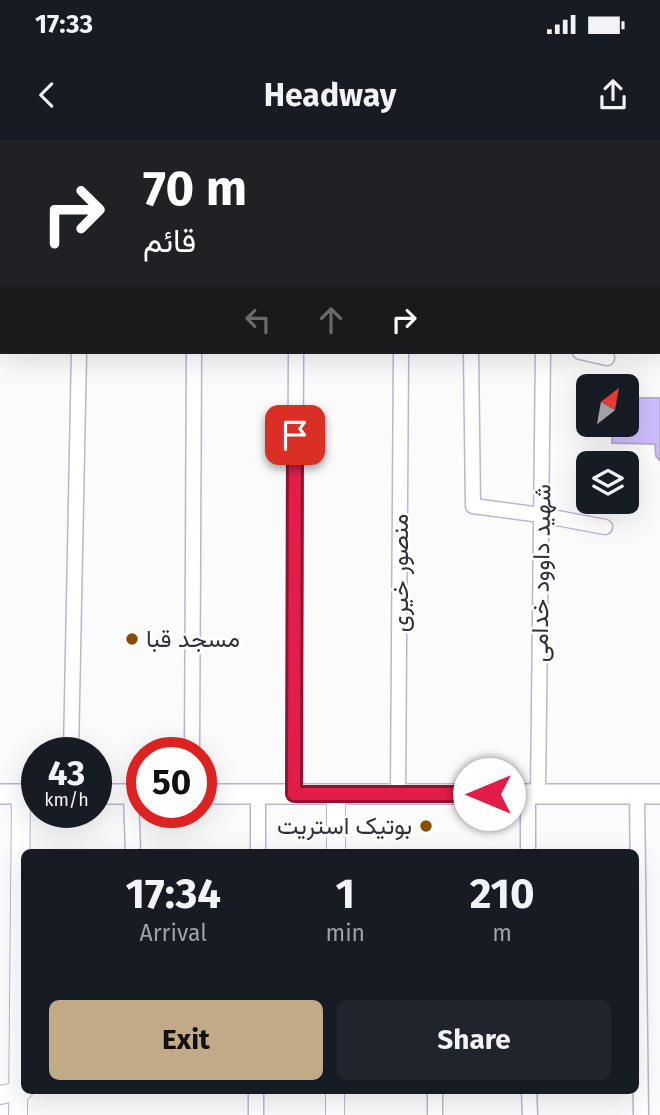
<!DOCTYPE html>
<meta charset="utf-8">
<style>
body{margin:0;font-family:"Fira Sans",Vazirmatn,sans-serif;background:#20242c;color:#f1f3f6;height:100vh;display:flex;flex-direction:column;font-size:26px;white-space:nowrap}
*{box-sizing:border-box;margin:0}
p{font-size:23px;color:#9ea1a6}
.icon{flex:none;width:38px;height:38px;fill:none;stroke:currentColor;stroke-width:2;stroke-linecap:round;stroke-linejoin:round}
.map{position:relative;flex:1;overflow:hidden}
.panel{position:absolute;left:21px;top:709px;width:618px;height:245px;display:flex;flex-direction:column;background:#171b24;border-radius:10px;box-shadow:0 7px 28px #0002}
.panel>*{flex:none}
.banner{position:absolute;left:0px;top:0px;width:662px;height:214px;box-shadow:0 7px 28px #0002;background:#202124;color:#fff;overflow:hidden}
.needle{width:46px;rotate:31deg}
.buttons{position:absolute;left:576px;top:234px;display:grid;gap:14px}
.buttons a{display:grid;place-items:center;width:63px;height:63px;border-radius:10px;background:#171b24;box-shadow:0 7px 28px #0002;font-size:35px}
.speed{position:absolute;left:21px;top:597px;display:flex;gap:14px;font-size:35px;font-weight:700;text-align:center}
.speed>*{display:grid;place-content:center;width:91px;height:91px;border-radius:50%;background:#171b24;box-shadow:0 7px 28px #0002;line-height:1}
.speed small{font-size:18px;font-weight:400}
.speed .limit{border:10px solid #d22;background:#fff;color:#111}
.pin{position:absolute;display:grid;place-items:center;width:60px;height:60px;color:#fff;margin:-30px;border-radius:14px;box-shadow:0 4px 10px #0006}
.me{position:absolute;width:77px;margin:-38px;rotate:270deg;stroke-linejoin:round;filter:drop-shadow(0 0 5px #0008)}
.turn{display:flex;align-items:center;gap:24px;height:147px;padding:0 28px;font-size:32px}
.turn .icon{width:91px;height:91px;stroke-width:2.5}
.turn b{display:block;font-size:49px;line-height:60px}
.lanes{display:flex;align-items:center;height:66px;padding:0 28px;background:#0003;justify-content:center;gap:35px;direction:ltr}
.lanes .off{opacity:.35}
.eta{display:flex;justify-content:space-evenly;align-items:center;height:119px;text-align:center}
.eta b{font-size:42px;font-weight:700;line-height:49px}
.cta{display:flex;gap:14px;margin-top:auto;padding:14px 28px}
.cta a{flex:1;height:80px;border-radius:10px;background:#c1aa87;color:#111;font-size:28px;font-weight:700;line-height:80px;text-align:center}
.cta a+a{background:#20242c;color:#f1f3f6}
.status{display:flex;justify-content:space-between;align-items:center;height:49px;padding:0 35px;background:#171b24;direction:ltr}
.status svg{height:19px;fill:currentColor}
header{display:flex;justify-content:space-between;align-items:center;height:91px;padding:0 28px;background:#171b24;font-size:32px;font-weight:700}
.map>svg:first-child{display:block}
</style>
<div class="status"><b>17:33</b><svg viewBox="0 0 49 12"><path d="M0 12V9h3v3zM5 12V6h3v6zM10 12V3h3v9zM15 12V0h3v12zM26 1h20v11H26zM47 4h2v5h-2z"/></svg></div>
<header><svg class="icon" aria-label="back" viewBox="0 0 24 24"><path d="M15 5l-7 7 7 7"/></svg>Headway<svg class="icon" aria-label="share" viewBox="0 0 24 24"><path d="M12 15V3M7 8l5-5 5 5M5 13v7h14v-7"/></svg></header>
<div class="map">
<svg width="660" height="975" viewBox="0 0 660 975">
<rect width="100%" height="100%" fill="#fbfbfb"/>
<polygon fill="#cebdfd" stroke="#b4adcc" stroke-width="2" points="626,258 660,258 660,321 656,316 655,304 612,303 613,285 626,285"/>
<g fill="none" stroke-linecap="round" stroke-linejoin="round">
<g stroke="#bcb4d3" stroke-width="17">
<g id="minor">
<polyline points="78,0 78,2"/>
<polyline points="192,0 192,2"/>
<polyline points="296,0 296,2"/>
<polyline points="398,2 398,0"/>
<polyline points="545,2 545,0"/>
<polyline points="0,50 2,50"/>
<polyline points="471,212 473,366 541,375 605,387"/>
<polyline points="580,212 607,218"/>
<polyline points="71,612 79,212"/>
<polyline points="192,612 194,212"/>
<polyline points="131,654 133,712"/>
<polyline points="294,654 296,212"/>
<polyline points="398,654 401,212"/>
<polyline points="528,654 528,712"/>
<polyline points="637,654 641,975"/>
<polyline points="538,655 543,212"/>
<polyline points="258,712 258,654"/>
<polyline points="256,950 256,975"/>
<polyline points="435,950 435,975"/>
<polyline points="529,950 530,975"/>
</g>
</g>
<g stroke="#bcb4d3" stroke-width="20">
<g id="tertiary">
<polyline points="336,712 336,654"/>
<polyline points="0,955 24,950"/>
<polyline points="18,975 21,654"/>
<polyline points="335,975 335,950"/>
</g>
</g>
<g stroke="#bcb4d3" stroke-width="22">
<g id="secondary">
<polyline points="0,654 37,654"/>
<polyline points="96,654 142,654"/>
<polyline points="201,654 660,654"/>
</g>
</g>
<use href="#minor" stroke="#fff" stroke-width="14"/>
<use href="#tertiary" stroke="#fff" stroke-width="18"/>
<use href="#secondary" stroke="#fff" stroke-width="19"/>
</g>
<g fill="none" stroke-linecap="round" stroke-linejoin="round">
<g stroke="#92132f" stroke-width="18">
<polyline id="route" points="295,295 294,654 489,654"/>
</g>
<use href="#route" stroke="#e11d48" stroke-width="12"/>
</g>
<g fill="#875000" stroke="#fff" stroke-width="2.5">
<circle cx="132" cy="499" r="7"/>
<circle cx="426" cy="686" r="7"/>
</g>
<g text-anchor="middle" stroke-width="5" stroke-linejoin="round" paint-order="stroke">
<g font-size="24" fill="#322f3b" stroke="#fff">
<text transform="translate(400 433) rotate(-90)" y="8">منصور خیری</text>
<text transform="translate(541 433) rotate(-89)" y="8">شهید داوود خدامی</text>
</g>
<g font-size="24" fill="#322f3b" stroke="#fff" text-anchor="start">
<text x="146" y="507">مسجد قبا</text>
<text x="412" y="694" text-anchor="end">بوتیک استریت</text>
</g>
</g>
</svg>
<div class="buttons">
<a><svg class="needle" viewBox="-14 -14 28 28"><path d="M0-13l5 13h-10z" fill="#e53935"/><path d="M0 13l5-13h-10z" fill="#9ea1a6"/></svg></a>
<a><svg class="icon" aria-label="layers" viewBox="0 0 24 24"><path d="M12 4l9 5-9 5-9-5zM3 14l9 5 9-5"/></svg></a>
</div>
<div class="speed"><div>43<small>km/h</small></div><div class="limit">50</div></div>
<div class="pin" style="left:295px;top:295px;background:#d93025"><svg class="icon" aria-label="arrive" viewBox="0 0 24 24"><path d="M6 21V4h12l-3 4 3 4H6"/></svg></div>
<svg class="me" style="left:489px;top:654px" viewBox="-20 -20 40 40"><circle r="19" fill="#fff"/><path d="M0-13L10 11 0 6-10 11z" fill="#e11d48"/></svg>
<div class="banner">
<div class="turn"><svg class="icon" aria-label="right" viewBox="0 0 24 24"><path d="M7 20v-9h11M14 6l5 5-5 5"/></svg><div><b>70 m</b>قائم</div></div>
<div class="lanes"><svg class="icon off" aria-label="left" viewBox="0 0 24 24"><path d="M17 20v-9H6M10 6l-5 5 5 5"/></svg><svg class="icon off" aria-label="ahead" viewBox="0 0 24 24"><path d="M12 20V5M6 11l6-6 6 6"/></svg><svg class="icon" aria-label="right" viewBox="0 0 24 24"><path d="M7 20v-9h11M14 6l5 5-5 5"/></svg></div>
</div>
<section class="panel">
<div class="eta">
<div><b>17:34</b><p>Arrival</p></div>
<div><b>1</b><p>min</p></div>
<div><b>210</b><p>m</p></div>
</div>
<div class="cta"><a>Exit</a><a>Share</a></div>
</section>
</div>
